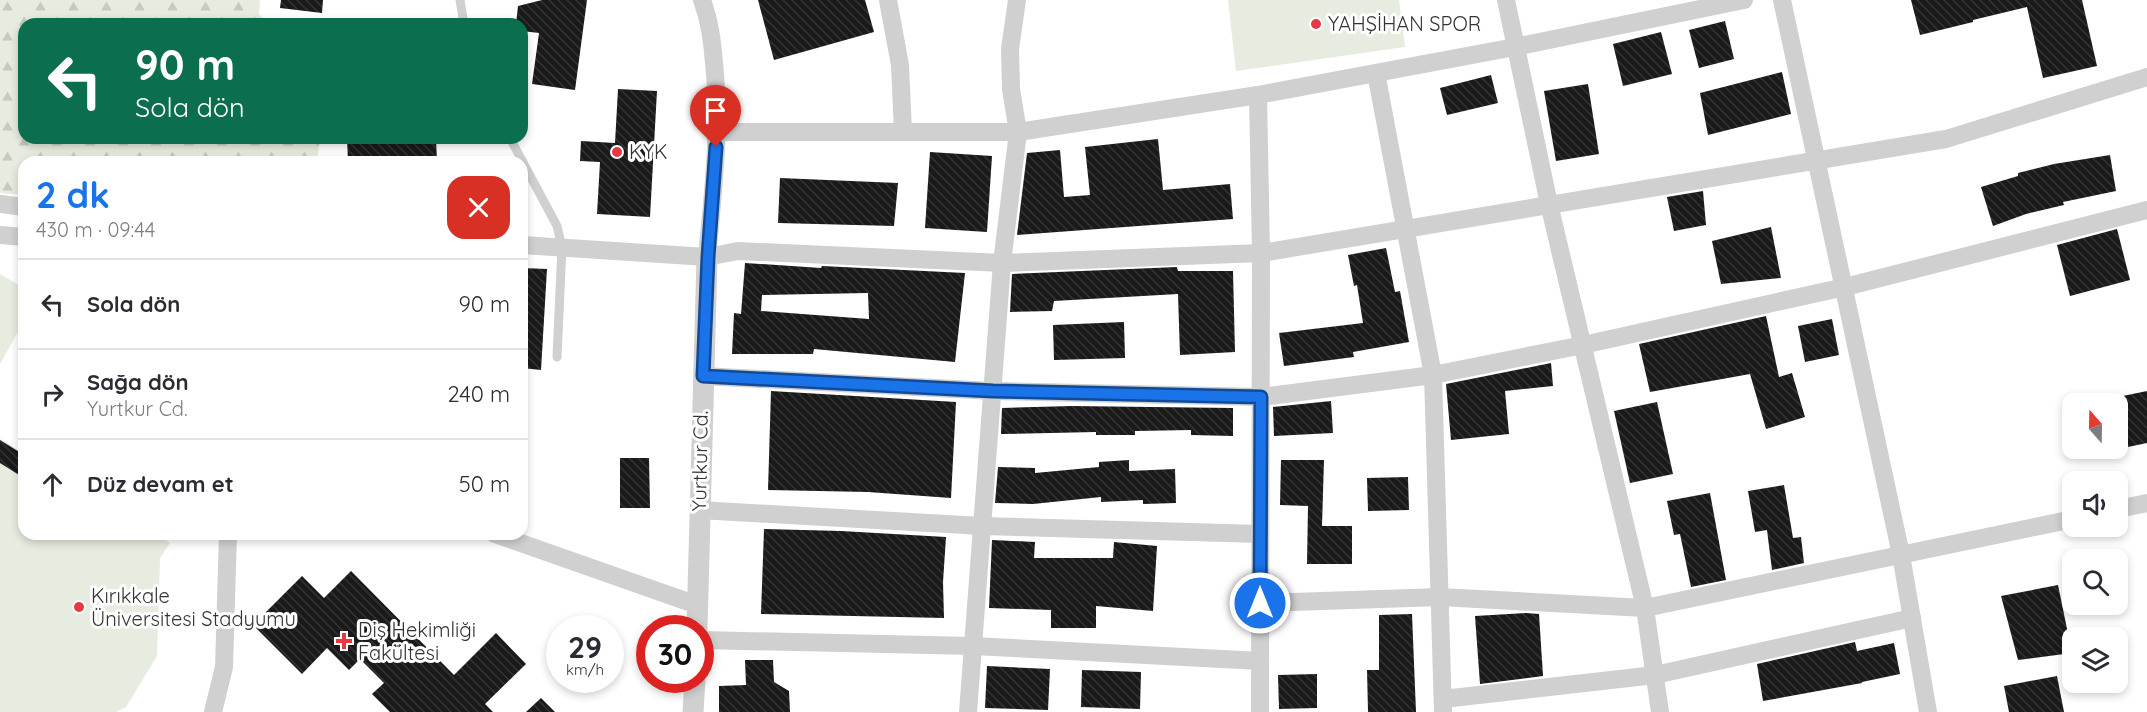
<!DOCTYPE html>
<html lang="tr">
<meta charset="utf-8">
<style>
body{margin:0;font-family:Quicksand,sans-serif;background:#f2f2f3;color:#2b2b33;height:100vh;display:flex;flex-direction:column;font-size:22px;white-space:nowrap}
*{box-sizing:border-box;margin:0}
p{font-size:20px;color:#7c7c81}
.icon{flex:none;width:33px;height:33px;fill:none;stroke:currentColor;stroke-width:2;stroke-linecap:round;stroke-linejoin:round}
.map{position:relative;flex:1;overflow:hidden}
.side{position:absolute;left:18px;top:156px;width:510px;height:384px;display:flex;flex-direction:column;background:#fff;border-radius:18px;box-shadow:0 3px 9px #0003}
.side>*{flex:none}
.top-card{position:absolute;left:18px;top:18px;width:510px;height:126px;border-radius:18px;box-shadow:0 3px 9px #0003;background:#0b6e4f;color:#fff;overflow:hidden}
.needle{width:39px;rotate:340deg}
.controls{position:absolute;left:2062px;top:393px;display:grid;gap:12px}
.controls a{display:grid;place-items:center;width:66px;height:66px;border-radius:12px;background:#fff;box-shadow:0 3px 9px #0003;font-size:30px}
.speed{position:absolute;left:546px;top:615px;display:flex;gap:12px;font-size:30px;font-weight:700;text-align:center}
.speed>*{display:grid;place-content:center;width:78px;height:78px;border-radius:50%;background:#fff;box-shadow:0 3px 9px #0003;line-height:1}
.speed small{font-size:15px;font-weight:400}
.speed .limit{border:9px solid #d22;background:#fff;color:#111}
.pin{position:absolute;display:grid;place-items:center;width:51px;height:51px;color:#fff;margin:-62px -26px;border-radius:50% 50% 50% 0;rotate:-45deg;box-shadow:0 0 6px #0007}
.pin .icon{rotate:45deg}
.me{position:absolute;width:66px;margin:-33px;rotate:0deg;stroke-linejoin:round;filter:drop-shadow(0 0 4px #0008)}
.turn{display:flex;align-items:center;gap:21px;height:126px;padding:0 18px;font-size:27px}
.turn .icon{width:78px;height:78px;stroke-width:2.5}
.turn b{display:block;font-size:42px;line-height:51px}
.round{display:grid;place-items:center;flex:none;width:63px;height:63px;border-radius:18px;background:#f2f2f3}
.summary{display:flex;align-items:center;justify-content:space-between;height:102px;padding:0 18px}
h1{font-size:36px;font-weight:700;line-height:45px;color:#1a73e8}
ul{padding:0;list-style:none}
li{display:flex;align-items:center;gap:18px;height:90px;padding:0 18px;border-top:2px solid #e1e1e2}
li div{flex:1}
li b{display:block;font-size:22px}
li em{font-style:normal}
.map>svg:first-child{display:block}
</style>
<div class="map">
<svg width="2147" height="712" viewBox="0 0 2147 712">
<defs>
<pattern id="forest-firs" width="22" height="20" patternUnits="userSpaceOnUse" patternTransform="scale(1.5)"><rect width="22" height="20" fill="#e6ecdf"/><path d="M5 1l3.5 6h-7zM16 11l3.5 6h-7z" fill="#c6cbc0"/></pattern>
<pattern id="building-back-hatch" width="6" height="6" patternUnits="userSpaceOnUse" patternTransform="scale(1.5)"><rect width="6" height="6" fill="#1a1a1a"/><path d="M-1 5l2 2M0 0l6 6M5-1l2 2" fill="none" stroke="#333"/></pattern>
</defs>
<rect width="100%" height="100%" fill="#fff"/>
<g fill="#e6ecdf">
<polygon points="1228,0 1399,0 1405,47 1236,71"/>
<polygon points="0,274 24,288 24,321 0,364"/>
<polygon points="0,439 24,453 24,534 155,534 170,543 160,558 157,656 126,707 116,712 0,712"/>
</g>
<polygon fill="url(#forest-firs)" points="0,0 260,0 259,14 268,24 24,24 24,138 320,138 317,162 24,162 24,195 0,193"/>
<g fill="url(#building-back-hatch)" fill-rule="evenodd">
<polygon points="281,0 323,0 322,13 280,8"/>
<polygon points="542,0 587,0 575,90 532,84 539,33 522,31 522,24 516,24 518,6"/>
<polygon points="758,0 865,0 874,32 774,60"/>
<polygon points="1911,0 2082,0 2097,66 2043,78 2027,7 1973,20 1973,22 1920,35"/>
<polygon points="1725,21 1734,59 1699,68 1689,30"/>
<polygon points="1661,32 1672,74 1623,86 1613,44"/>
<polygon points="1782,72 1791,114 1708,135 1700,93"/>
<polygon points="1491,75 1498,103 1447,115 1440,88"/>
<polygon points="1588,84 1599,154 1556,161 1544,91"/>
<polygon points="618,89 657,91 650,217 597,214 600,162 580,161 581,141 615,143"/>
<polygon points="347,138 436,138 437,162 348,162"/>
<polygon points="1158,139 1163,190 1230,184 1233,219 1017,235 1027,153 1060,150 1064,197 1090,195 1085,147"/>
<polygon points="930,152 992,156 987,232 925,228"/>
<polygon points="2110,155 2116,191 2063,202 2064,205 2026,214 1993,226 1981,187 2018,176 2018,173 2054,164"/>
<polygon points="780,178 898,183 894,226 778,223"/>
<polygon points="1703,191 1706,225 1674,231 1667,197"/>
<polygon points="1771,227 1781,278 1721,284 1712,241"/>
<polygon points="2117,229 2130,280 2070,296 2057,245"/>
<polygon points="1386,248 1395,292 1400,291 1409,342 1353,352 1354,357 1284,366 1279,333 1363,323 1357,285 1354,286 1348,255"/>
<path d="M745,263L821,268L822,266L965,273L955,362L814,349L813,354H732L734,313L741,314ZM868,293L869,319L761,311L762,295Z"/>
<polygon points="1177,267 1178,271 1233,271 1235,352 1180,355 1178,294 1054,301 1052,311 1010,312 1012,274"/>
<polygon points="522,268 547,269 541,370 522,368"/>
<polygon points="1766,316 1779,377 1792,373 1805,417 1766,429 1750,374 1650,392 1639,344"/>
<polygon points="1832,319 1839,355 1805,362 1798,326"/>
<polygon points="1124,322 1125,358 1054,360 1053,325"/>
<polygon points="1551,363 1553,386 1505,391 1509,434 1451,440 1446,384"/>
<polygon points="771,391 956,402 951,498 868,492 768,490"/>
<polygon points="2147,391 2147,443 2123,448 2118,422 2118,397"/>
<polygon points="1331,401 1333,433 1274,436 1273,407"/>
<polygon points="1657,402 1673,474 1630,483 1614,411"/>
<polygon points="1072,406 1233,408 1233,436 1191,435 1191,430 1135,431 1135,435 1096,435 1096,432 1001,434 1002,408"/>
<polygon points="0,440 24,455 24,478 0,463"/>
<polygon points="620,458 649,458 650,508 620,508"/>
<polygon points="1129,460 1129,471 1175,469 1176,503 1143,504 1143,500 1101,502 1101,497 1033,504 995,503 998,467 1035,468 1035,473 1099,467 1099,462"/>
<polygon points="1281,460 1324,460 1322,526 1352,526 1352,564 1307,564 1308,506 1280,505"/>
<polygon points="1408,477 1409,510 1368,511 1367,478"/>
<polygon points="1784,485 1793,538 1801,537 1804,563 1772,570 1767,530 1755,532 1748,491"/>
<polygon points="1710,493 1726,580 1691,587 1680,534 1674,535 1667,501"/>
<polygon points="764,529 841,531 946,537 943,582 944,618 761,614"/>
<polygon points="992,540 1035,542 1034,558 1113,558 1114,542 1157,546 1153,611 1096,606 1096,628 1051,628 1051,610 989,608"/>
<polygon points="351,571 454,675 496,633 526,664 485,704 493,712 390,712 372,694 384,683 360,659 349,670 327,648 302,674 253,625 302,576 324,598"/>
<polygon points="2058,585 2072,653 2018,660 2001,596"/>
<polygon points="1526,613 1539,614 1543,676 1480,684 1475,616"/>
<polygon points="1412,614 1416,712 1368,712 1367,670 1379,670 1379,615"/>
<polygon points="1855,642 1857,651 1894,643 1900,674 1862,682 1862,683 1763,701 1757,664"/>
<polygon points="745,660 773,660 774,682 789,691 790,712 719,712 719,686 746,685"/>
<polygon points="987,666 1050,669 1048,710 985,708"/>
<polygon points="1082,670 1141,672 1140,709 1081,707"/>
<polygon points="1317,674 1317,708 1279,709 1278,675"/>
<polygon points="2057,676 2064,712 2009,712 2004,686"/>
<polygon points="541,698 555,712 526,712"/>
</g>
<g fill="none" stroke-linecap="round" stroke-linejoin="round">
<g stroke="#d0d0d0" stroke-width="9">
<polyline points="460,0 464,24"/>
<polyline points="510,138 557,226 562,247 557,357"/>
</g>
<g stroke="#d0d0d0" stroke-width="18">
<path d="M702,0C710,22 712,40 714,63C721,128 713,192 707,257"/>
<polyline points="888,0 900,65 903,132"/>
<polyline points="1506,0 1549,204 1645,608 1660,712"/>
<polyline points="1782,0 1901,555 1928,712"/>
<polyline points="1376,73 1433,375 1443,712"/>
<polyline points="1258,95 1261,253 1260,712"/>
<polyline points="716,132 1018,132 1258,95 1515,47 1744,0"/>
<polyline points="0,204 24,207"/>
<polyline points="0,235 24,237"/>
<polyline points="522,245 707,257 738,251 1002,263 1261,253 1946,139 2147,77"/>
<polyline points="703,376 993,391 1261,397 1433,375 1583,345 1845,287 2147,210"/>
<polyline points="2118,509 2147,503"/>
<polyline points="699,510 982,526 1260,534"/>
<polyline points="495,534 697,605"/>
<polyline points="1260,603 1440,597 1645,608 2073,519"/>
<polyline points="700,640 973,646 1260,661"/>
<polyline points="1443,699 1655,675 1912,618"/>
<polyline points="213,712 224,667 228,534"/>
<polyline points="968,712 1002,263 1018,132 1011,89 1010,49 1017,0"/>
</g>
<g stroke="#d0d0d0" stroke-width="21">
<polyline points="697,628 707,257"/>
<polyline points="693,712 695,680"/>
</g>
</g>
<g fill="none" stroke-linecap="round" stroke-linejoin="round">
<g stroke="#114b97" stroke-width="15">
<polyline id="route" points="716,147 708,257 703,376 993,391 1261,397 1260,603"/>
</g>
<use href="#route" stroke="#1a73e8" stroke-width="10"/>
</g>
<g fill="#e63946" stroke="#fff" stroke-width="2">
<circle cx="1316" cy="24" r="6"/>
<circle cx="617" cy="152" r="6"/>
<circle cx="79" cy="607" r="6"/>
<path d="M341 632h6v6h6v6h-6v6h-6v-6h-6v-6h6z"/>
</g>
<g text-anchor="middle" stroke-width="6" stroke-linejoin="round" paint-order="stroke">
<g font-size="20" fill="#333" stroke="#fff" text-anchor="start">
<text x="1328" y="31">YAHŞİHAN SPOR</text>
<text x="629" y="159">KYK</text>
<text x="91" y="603">Kırıkkale<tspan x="91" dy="23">Üniversitesi Stadyumu</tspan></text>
<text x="358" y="637">Diş Hekimliği<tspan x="358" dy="23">Fakültesi</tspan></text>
</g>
<g font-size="20" fill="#333" stroke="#fff">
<text transform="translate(700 461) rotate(-89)" y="7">Yurtkur Cd.</text>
</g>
</g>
</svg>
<div class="controls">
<a><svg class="needle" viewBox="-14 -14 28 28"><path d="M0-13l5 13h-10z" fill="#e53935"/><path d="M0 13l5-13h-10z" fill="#7c7c81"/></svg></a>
<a><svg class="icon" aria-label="sound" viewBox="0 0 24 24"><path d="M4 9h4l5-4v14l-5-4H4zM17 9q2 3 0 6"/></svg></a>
<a><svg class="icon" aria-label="search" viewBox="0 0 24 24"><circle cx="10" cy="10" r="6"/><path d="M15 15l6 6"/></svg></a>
<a><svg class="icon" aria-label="layers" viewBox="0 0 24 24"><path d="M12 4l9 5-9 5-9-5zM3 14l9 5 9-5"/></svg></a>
</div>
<div class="speed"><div>29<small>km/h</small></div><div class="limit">30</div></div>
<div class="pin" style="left:716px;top:147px;background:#d93025"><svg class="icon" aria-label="arrive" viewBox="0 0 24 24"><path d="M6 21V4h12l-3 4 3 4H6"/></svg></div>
<svg class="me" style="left:1260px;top:603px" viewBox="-20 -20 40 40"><circle r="17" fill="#1a73e8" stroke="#fff" stroke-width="3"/><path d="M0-11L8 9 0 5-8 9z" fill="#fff"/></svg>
<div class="top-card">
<div class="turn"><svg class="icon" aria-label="left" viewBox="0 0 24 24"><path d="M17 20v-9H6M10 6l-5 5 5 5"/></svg><div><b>90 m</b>Sola dön</div></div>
</div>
<section class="side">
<div class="summary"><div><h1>2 dk</h1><p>430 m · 09:44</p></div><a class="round" style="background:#d93025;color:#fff"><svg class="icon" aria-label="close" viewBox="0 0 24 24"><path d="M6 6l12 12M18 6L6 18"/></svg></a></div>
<ul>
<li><svg class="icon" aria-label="left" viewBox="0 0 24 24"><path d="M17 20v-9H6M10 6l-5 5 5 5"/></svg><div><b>Sola dön</b></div><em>90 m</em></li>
<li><svg class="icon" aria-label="right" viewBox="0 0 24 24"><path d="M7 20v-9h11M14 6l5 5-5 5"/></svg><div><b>Sağa dön</b><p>Yurtkur Cd.</p></div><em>240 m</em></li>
<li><svg class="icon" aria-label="ahead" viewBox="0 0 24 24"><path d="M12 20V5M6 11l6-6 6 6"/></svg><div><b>Düz devam et</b></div><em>50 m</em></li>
</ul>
</section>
</div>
